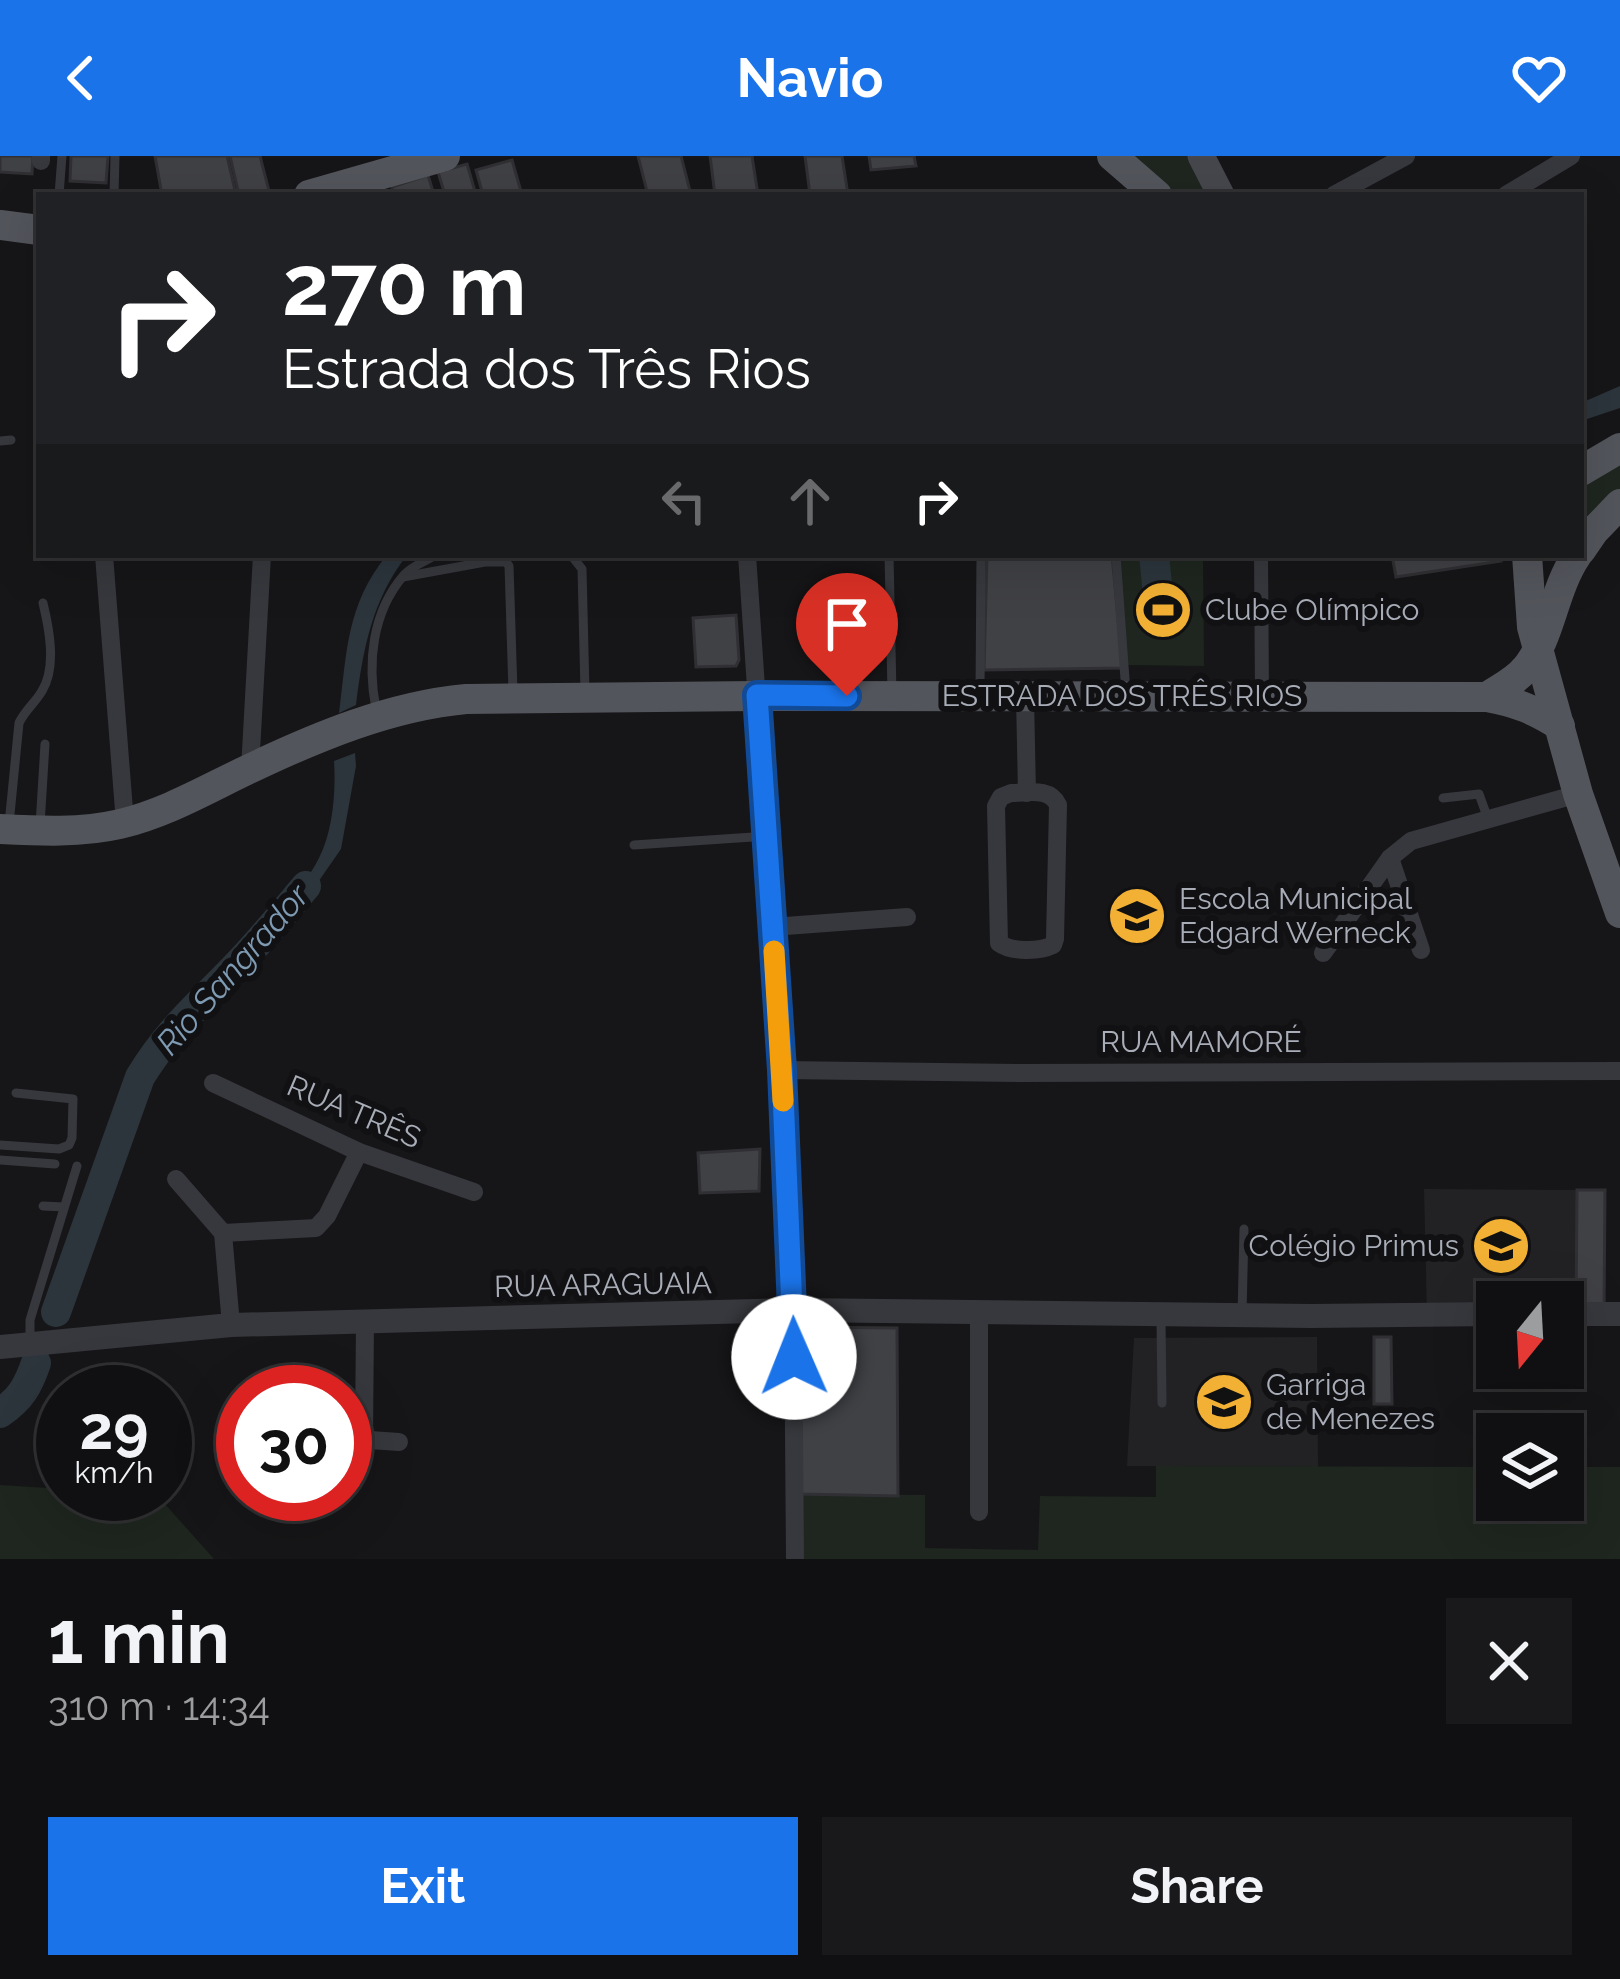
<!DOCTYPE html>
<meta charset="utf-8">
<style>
body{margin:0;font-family:Raleway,sans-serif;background:#19191b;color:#f1f3f6;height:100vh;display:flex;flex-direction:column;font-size:45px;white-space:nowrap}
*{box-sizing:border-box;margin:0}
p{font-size:39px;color:#9c9d9f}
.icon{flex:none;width:66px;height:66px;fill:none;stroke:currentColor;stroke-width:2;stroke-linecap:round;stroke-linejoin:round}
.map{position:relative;height:1403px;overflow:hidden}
.sheet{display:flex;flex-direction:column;background:#101012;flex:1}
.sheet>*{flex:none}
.guide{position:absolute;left:36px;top:36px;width:1548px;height:366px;border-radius:0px;box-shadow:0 12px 48px #0002,0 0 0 3px #303032;background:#202124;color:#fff;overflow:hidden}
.needle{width:78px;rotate:198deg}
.tools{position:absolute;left:1476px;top:1125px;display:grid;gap:24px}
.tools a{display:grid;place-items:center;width:108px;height:108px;border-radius:0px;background:#101012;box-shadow:0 12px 48px #0002,0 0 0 3px #303032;font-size:60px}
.speed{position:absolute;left:36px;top:1209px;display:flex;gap:24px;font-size:60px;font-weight:700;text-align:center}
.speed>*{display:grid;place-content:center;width:156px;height:156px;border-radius:50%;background:#101012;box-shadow:0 12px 48px #0002,0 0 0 3px #303032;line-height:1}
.speed small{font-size:30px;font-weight:400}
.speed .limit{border:18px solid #d22;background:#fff;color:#111}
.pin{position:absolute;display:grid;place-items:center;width:102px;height:102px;color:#fff;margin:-123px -51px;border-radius:50% 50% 50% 0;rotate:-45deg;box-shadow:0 0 12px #0007}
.pin .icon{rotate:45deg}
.me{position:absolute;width:132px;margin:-66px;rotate:359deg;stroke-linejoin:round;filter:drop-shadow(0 0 9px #0008)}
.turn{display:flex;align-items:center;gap:42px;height:252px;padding:0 48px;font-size:54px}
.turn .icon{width:156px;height:156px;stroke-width:2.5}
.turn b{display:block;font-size:84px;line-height:102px}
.lanes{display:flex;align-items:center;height:114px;padding:0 48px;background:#0003;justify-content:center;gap:60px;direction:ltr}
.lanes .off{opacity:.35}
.round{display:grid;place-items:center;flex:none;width:126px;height:126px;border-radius:0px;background:#19191b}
.head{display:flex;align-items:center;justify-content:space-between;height:204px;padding:0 48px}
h1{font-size:72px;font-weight:700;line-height:90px}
.action{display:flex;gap:24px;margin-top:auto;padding:24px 48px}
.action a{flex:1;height:138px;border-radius:0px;background:#1a73e8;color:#fff;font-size:48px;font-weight:700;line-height:138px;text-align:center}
.action a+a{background:#19191b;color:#f1f3f6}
header{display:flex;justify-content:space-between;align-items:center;height:156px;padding:0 48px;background:#1a73e8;color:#fff;font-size:54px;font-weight:700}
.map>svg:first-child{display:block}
</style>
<header><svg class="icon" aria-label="back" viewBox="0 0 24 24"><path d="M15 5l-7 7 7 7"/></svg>Navio<svg class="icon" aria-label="heart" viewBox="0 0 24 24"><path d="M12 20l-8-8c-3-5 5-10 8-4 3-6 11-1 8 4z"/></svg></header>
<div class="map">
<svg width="1620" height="1403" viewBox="0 0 1620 1403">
<rect width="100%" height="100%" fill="#161618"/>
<g fill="#222225">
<polygon points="1424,1033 1577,1034 1576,1157 1563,1146 1497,1146 1497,1158 1427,1159"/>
<polygon points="1317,1181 1318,1311 1127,1310 1134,1182"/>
</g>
<g fill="#1e261f">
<polygon points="1123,0 1188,0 1207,39 1169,39"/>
<polygon points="1620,305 1620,338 1581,372 1581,326"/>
<polygon points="1115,399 1203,399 1204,510 1128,509"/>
<polygon points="1156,1310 1497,1311 1497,1344 1563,1344 1563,1311 1620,1311 1620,1403 799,1403 799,1338 925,1339 925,1392 1038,1394 1040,1340 1156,1341"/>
<polygon points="0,1329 63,1333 63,1338 156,1338 214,1403 0,1403"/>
</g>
<g fill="#2c353c">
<polygon points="1620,230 1620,252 1581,265 1581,247"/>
<path d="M387,399H407C372,444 363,493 356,549L339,557C347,497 346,449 387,399Z"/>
<polygon points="1139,399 1169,399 1174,447 1144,450"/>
<path d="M355,597L356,610L341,693L316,729L281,759C293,741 309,722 319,702C333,675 336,635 334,605Z"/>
</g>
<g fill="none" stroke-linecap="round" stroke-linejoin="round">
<g stroke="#2c353c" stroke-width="30">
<path d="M56,1156L140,921C170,872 200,848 238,808C262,783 284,756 306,730"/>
<path d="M0,1257C21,1243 28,1230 36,1207"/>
</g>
</g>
<g fill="#404145" stroke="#303034" stroke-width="3">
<polygon points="0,0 33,0 32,18 0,16"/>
<polygon points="71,0 108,0 106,27 70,25"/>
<polygon points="155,0 227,0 236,39 162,39"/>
<polygon points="230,0 260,0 270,39 239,39"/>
<polygon points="638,0 681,0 691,39 648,39"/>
<polygon points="710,0 752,0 758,39 715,39"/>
<polygon points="805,0 842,0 848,39 810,39"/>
<polygon points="869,0 914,0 916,10 871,14"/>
<polygon points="512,4 522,39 483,39 476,14"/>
<polygon points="467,8 476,39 445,39 438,16"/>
<polygon points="428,19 434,39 394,39 392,31"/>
<polygon points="987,399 1112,399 1123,512 984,514"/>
<polygon points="1392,399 1500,399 1501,405 1396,421"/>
<polygon points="736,459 739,504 736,510 696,511 693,462"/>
<polygon points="760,993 759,1035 700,1037 698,997"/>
<polygon points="1577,1034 1605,1034 1604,1158 1576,1157"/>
<polygon points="802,1171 897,1172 898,1340 799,1338"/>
<polygon points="1374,1181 1391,1181 1392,1248 1374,1248"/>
</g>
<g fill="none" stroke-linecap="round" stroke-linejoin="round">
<g stroke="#37383d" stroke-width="9">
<polyline points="59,39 62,0"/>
<polyline points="114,39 115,0"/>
<polyline points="0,285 11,284"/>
<polyline points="571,399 582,413 585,536"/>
<polyline points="889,399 892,538"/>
<polyline points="1116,399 1126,537"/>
<polyline points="403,421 485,406 506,406 509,410 513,536"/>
<polyline points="980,535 981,399"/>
<path d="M376,553C367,507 372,456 404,419C412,410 426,405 436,399"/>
<polyline points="1443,642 1479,638 1488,663"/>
<path d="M9,668L19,567C25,554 35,547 42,535C57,511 49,472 43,447"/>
<polyline points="40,669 45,588"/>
<polyline points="634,689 766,680"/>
<polyline points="0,989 59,993 69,989 72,982 73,943 16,937"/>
<polyline points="0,1004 55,1008"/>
<polyline points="43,1050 64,1051"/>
<polyline points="1242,1159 1244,1073"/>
<polyline points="1161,1163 1162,1247"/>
<polyline points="30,1184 30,1164 77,1010"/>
</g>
<polyline stroke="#37383d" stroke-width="14" points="1261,399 1262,540"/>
<g stroke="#37383d" stroke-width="18">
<polyline points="41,5 41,0"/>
<polyline points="1334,39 1406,0"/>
<polyline points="1506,39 1571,0"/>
<polyline points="104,399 125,667"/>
<polyline points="747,399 782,914 793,1154 795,1403"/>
<polyline points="1025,541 1027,637"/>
<polyline points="250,613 262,399"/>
<path d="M1011,637C1028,637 1050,631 1058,649L1055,783L1053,789C1039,796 1011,796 999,787L996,650L1001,641Z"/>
<polyline points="1390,702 1421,794"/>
<polyline points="772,771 907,761"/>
<polyline points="1323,797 1390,702 1411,685 1578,638"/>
<polyline points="782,914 1018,917 1620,915"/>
<polyline points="213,927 359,996 474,1036"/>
<polyline points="176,1023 223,1077 316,1072 327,1060 359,996"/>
<polyline points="223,1077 231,1169"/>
<polyline points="365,1165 364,1279 370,1284 399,1286"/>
<polyline points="979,1356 979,1158"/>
</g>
<g stroke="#37383d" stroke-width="24">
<polyline points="1563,1158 1620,1158"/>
<polyline points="0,1191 231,1169 793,1154 1311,1160 1497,1158"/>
</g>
<polyline stroke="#45474d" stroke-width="27" points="1201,0 1221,39"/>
<g stroke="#53555c" stroke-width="30">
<polyline points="1112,0 1157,39"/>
<polyline points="309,39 445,0"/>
<polyline points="0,69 39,74"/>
<polyline points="1581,315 1620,292"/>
<polyline points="1581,394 1594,375 1620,348"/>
<polyline points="1527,399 1532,471 1578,638 1620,757"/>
<path d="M1487,541C1500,532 1516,525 1526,512C1551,482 1553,434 1577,399"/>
<path d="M0,673C40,675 81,677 120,668C166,657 205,634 247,614C316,581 390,550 466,543L757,540L1487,541C1515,546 1536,554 1560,570"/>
</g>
</g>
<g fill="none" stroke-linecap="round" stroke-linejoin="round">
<g stroke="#114b97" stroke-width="30">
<polyline id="route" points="794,1201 782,914 757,539 847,540"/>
</g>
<use href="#route" stroke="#1a73e8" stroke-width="21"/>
<polyline stroke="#f59e0b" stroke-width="21" points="774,795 783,945"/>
</g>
<defs>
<g id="stadium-disc" transform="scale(3)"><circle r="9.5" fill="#f2b134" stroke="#111113"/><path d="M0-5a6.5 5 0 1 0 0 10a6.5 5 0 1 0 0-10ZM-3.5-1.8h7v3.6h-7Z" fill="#111"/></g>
<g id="school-disc" transform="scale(3)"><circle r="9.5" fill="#f2b134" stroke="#111113"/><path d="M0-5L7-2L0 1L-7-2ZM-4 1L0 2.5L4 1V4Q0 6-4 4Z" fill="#111"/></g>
</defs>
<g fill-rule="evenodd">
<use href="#stadium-disc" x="1163" y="454"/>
<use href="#school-disc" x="1137" y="760"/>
<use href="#school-disc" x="1501" y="1090"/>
<use href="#school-disc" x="1224" y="1246"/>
</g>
<g text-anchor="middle" stroke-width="12" stroke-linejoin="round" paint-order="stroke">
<g font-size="30" fill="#a8adb8" stroke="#111113" text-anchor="start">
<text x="1205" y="464">Clube Olímpico</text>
<text x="1179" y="753">Escola Municipal<tspan x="1179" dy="34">Edgard Werneck</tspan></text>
<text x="1459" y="1100" text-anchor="end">Colégio Primus</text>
<text x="1266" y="1239">Garriga<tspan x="1266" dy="34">de Menezes</tspan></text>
</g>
<g font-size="30" fill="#a8adb8" stroke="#111113">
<text x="1122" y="550">ESTRADA DOS TRÊS RIOS</text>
<text x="1201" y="896">RUA MAMORÉ</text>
<text transform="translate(354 956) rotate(23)" y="10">RUA TRÊS</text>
<text transform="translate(603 1129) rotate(-1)" y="10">RUA ARAGUAIA</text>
</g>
<g font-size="33" font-style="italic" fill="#7f9bb3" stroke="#111113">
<text transform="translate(232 813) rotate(-49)" y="12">Rio Sangrador</text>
</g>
</g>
</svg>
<div class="tools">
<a><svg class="needle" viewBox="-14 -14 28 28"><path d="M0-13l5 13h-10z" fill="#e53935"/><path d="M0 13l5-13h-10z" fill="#9c9d9f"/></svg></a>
<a><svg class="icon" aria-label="layers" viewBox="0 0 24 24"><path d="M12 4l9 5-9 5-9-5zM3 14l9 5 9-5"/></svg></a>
</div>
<div class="speed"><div>29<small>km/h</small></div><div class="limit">30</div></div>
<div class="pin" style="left:847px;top:540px;background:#d93025"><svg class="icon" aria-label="arrive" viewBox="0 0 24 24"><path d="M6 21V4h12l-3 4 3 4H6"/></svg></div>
<svg class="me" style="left:794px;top:1201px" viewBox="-20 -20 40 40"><circle r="19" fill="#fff"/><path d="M0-13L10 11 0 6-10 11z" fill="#1a73e8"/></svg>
<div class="guide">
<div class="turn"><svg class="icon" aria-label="right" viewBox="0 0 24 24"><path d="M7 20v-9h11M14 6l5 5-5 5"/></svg><div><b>270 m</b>Estrada dos Três Rios</div></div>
<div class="lanes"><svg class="icon off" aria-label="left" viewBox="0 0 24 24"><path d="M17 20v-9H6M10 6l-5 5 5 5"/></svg><svg class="icon off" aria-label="ahead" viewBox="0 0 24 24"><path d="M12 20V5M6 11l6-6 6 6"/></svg><svg class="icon" aria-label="right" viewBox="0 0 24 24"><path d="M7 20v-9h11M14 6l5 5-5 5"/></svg></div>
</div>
</div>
<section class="sheet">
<div class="head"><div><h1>1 min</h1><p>310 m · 14:34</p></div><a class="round"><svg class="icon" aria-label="close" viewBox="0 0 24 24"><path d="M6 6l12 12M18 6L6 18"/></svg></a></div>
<div class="action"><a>Exit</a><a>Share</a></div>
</section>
